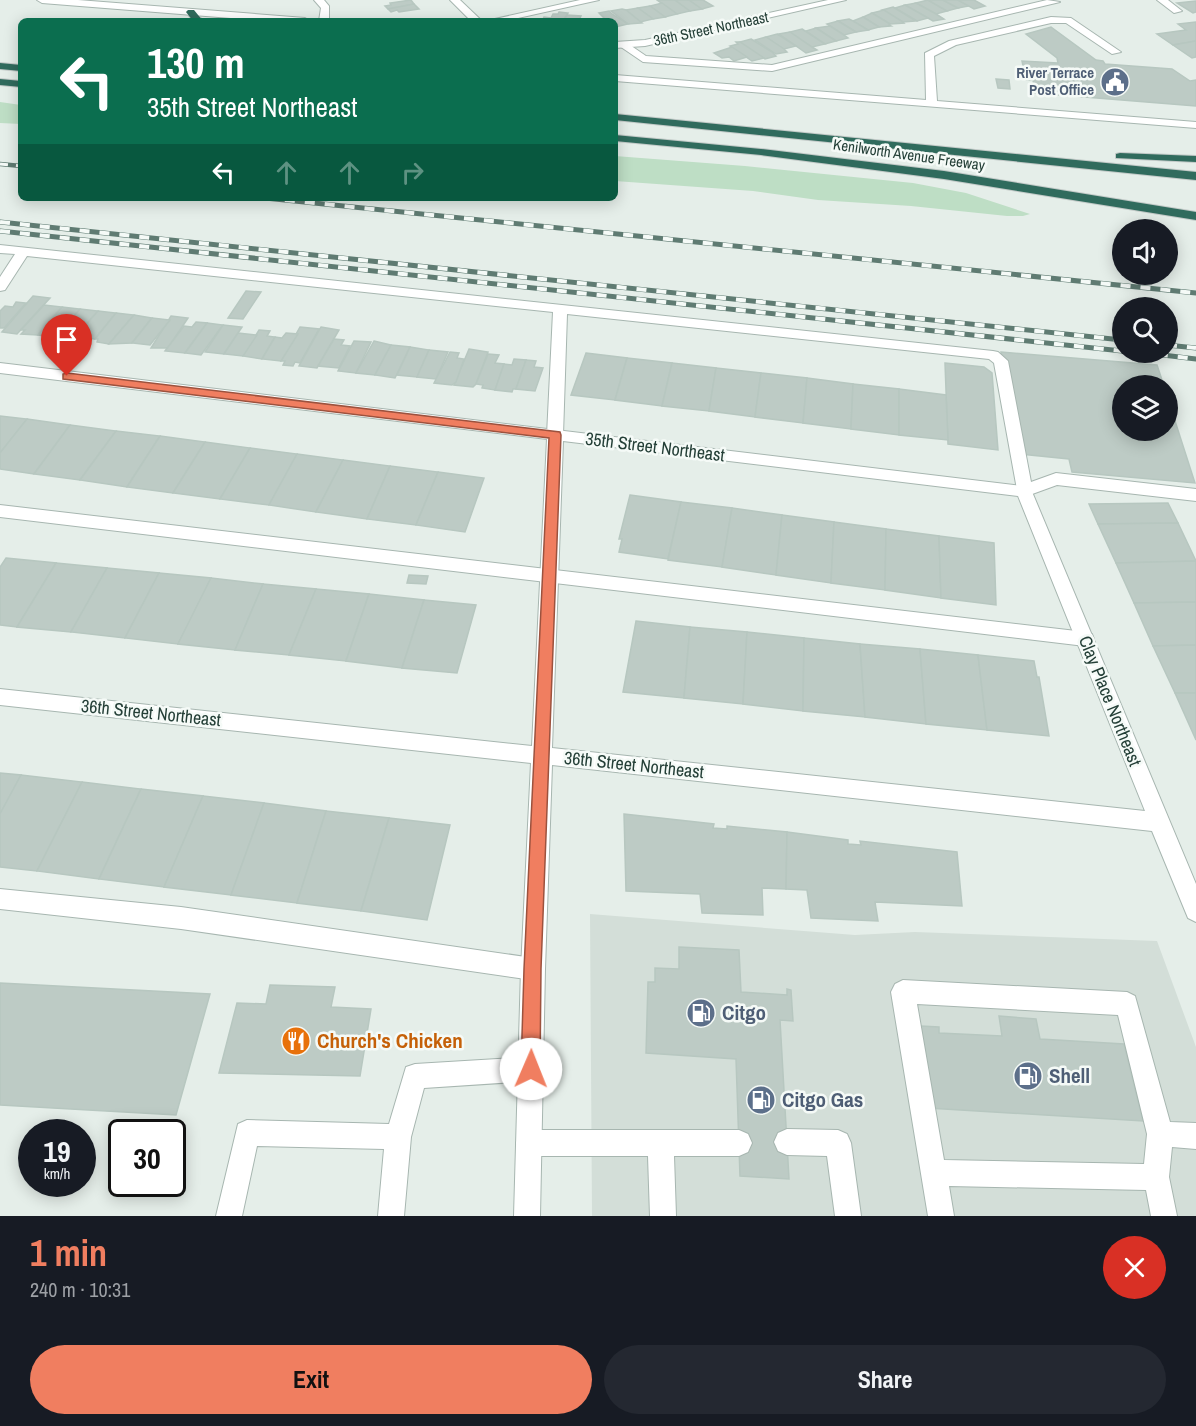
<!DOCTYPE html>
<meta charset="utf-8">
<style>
body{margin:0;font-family:"Archivo Narrow",sans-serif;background:#242831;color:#f1f3f6;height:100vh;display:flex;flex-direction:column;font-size:22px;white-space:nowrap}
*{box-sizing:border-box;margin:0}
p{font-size:20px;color:#9ea1a6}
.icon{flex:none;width:33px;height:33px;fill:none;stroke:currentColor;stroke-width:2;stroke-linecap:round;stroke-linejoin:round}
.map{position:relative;height:1216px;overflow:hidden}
.side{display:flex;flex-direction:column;background:#171b24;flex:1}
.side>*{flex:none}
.top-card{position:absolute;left:18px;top:18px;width:600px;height:183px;border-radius:9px;box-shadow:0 3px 15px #0003;background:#0b6e4f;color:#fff;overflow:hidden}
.controls{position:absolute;left:1112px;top:219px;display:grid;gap:12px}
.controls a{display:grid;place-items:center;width:66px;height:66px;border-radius:50%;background:#171b24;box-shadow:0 3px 15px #0003;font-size:30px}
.speed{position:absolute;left:18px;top:1119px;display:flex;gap:12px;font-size:30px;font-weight:700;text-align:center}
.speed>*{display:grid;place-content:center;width:78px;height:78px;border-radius:50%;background:#171b24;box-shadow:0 3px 15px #0003;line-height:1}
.speed small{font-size:15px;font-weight:400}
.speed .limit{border:3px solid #111;border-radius:9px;background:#fff;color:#111}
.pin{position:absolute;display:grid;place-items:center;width:51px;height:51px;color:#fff;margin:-62px -26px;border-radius:50% 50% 50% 0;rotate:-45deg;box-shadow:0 0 6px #0007}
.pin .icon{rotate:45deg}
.me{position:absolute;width:66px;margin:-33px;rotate:1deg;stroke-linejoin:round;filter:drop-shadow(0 0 4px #0008)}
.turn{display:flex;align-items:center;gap:21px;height:126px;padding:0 30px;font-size:27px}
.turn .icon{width:78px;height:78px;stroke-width:2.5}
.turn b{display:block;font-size:42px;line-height:51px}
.lanes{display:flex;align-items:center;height:57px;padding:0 30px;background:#0003;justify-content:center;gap:30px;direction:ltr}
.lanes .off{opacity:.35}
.round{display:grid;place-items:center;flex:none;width:63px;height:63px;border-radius:32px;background:#242831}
.headline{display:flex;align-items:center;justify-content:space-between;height:102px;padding:0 30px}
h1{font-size:36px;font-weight:800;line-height:45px;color:#f07e60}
.action{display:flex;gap:12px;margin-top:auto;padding:12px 30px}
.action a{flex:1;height:69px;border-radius:36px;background:#f07e60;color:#111;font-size:24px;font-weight:800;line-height:69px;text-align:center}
.action a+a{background:#242831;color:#f1f3f6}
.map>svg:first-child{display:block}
</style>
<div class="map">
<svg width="1196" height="1216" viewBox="0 0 1196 1216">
<rect width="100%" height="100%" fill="#e5eee9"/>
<polygon fill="#d3ded8" points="590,914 855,935 915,932 1157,941 1196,1047 1196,1216 592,1216"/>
<g fill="#bedec5">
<polygon points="0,102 21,105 21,124 0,123"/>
<polygon points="615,156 745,166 913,183 966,193 1030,214 1023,216 1007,216 911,206 818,200 753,191 615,181"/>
</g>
<g fill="#bdcbc5" stroke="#b7c7c0" stroke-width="1.5">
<polygon points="411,0 414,4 388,9 385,6 391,5 390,3"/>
<polygon points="657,0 675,0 690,11 677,14"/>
<polygon points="675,0 689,0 702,9 690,11"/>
<polygon points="689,0 703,0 713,6 702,9"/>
<polygon points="928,0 947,11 936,14 916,3"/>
<polygon points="928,0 943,0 958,8 947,11"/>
<polygon points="943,0 958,0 969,6 958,8"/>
<polygon points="958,0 974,0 985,6 974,9"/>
<polygon points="1196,1 1196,12 1193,13 1177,3"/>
<polygon points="662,3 677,14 665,17 650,6"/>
<polygon points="916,3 936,14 944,19 933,21 905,5"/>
<polygon points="414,4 419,9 399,12 397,10 391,12 388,9"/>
<polygon points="905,5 928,18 917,21 895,8"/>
<polygon points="650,6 665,17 653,19 638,8"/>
<polygon points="893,7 916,21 903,22 882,10"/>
<polygon points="638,8 653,19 640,22 626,10"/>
<polygon points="622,9 626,10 642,23 628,24 611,11"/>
<polygon points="884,10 903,22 904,23 890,24 872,13"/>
<polygon points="609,11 612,14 628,24 615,27 615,21 607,21 599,13"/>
<polygon points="559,12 568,13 563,21 542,21 544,17 551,18 553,14 558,14"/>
<polygon points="872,13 890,24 889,25 891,26 879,27 863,17"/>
<polygon points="567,15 581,16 579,20 585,20 563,21"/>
<polygon points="863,17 879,27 868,30 853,21"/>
<polygon points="849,19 853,21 868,30 856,32 838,21"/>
<polygon points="838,21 856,32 844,35 827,24"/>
<polygon points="1196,22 1196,41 1173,45 1157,34 1186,30 1178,24"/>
<polygon points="830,26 844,35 848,38 836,41 816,28"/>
<polygon points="1051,27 1096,60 1103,61 1105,64 1172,69 1190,81 1196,80 1196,106 1035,93 1033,80 1026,80 1022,61 1058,63 1057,58 1026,34"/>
<polygon points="816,28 836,41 825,44 806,31"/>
<polygon points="802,29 825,44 812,47 790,32"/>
<polygon points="790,32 812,47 817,50 806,53 779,34"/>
<polygon points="777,34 782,37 796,46 784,49 766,37"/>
<polygon points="766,37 784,49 787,52 776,54 755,40"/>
<polygon points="751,39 772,52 776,56 765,59 740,42"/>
<polygon points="1196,41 1196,57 1192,58 1173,45"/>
<polygon points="736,42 740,42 764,58 752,61 730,46 738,44"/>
<polygon points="732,47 747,57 734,61 729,57 722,58 714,53"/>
<polygon points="996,79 1009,80 1010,89 998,88"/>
<polygon points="246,291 261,292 243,319 228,318"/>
<polygon points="33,296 50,298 17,334 2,332"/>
<polygon points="16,302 26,303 4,328 0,328 0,311 5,306 13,307"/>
<polygon points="44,305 62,307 38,335 21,334 25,330 21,330"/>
<polygon points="62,307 80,309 56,338 38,335"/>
<polygon points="80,309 98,311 73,340 56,338"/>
<polygon points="98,311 116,313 95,339 75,337"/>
<polygon points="116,313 134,315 109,344 97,342 98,339 95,339"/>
<polygon points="134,315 152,318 132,343 109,344"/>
<polygon points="171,316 188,318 168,348 151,348"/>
<polygon points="152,318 170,320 150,345 132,343"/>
<polygon points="196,322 207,323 185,353 165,351 184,326 192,327"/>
<polygon points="207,323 223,325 201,355 185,353"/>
<polygon points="223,325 242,327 224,354 205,352"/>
<polygon points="300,327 319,329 300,363 295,362 293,366 283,365 285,361 281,361"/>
<polygon points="321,327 339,330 317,368 299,366"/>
<polygon points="259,330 270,331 267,336 275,337 262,359 243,356"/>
<polygon points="238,333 257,335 243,356 224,354"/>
<polygon points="286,333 298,334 281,361 262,359 275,337 282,338"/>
<polygon points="334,339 344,340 341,345 350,346 339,368 318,366"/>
<polygon points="354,341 371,342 356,373 338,371"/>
<polygon points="374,341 391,345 375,375 356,373"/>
<polygon points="391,345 410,347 395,378 375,375"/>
<polygon points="410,347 429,350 417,377 397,375"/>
<polygon points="469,349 488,352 476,384 473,387 454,385"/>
<polygon points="429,350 448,352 436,379 417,377"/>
<polygon points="450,352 459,353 457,358 464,359 456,382 452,385 434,383"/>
<polygon points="1001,352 1157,365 1164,386 1122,386 1122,430 1167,430 1167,396 1195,483 1072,472 1069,459 1020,454"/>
<polygon points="586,353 627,358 615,400 571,395"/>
<polygon points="488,354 499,355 495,363 504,364 495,390 482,388 483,385 476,384"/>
<polygon points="627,358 672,363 662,406 615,400"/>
<polygon points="514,359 526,360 516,389 513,389 512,392 495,390 504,364 512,365"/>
<polygon points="526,360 536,361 534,367 543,368 535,391 516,389"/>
<polygon points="672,363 716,368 709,411 662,406"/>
<polygon points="945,363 984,367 992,373 998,450 948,444"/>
<polygon points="716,368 761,373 755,417 709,411"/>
<polygon points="761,373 807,378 803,423 755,417"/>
<polygon points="807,378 853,384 851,429 803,423"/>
<polygon points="853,384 899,389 899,435 851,429"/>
<polygon points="899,389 946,395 948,440 899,435"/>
<polygon points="0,416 27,419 0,453"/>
<polygon points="27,419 70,425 34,474 0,469 0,453"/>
<polygon points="70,425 116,431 80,480 34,474"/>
<polygon points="116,431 160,436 127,487 80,480"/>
<polygon points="160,436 205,442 173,493 127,487"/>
<polygon points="205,442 250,448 220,499 173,493"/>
<polygon points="250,448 297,454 269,505 220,499"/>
<polygon points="297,454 343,460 316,512 269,505"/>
<polygon points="343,460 390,466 367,519 316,512"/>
<polygon points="390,466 438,472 416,525 367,519"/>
<polygon points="438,472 484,478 465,532 416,525"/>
<polygon points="630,495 681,502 668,559 619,552 622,539 619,539"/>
<polygon points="681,502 732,508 722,567 668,560"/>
<polygon points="1168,503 1178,523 1098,524 1089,504"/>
<polygon points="732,508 782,515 776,575 722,567"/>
<polygon points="782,515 834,522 831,583 776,575"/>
<polygon points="834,522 886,529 885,590 831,583"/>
<polygon points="1178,523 1196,561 1116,563 1098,524"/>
<polygon points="886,529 939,536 941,598 885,590"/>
<polygon points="939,536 994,543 996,605 941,598"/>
<polygon points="6,558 56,563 17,627 0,625 0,567"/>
<polygon points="1196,561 1196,602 1134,603 1116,563"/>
<polygon points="56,563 107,568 71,632 17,627"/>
<polygon points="107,568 159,573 125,638 71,632"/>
<polygon points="159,573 211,578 178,644 125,638"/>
<polygon points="409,575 428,576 426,584 407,583"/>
<polygon points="211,578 263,584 235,650 178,644"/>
<polygon points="263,584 316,589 289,655 235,650"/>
<polygon points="316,589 369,594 346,661 289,655"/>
<polygon points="369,594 424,600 402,668 346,661"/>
<polygon points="424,600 476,605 457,673 402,668"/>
<polygon points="1196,602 1196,645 1153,646 1134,603"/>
<polygon points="636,621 690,627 684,698 623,692"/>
<polygon points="690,627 747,632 743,704 684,698"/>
<polygon points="747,632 804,638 803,711 743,704"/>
<polygon points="804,638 860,644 865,717 803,711"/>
<polygon points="860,644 920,649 926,724 865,717"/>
<polygon points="1196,645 1196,693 1175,693 1153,646"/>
<polygon points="920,649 978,655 987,730 926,724"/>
<polygon points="978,655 1034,661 1037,677 1039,677 1049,736 987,730"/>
<polygon points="1175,693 1196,693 1196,740"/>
<polygon points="0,773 21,775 0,814"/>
<polygon points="21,775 82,782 37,871 0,867 0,814"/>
<polygon points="82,782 141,789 99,879 37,871"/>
<polygon points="141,789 203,796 164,887 99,879"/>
<polygon points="203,796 264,803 231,895 164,887"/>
<polygon points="264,803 326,811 297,903 231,895"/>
<polygon points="326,811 389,818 361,911 297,903"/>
<polygon points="624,814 714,824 713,828 727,829 727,826 787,832 786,889 762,888 763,915 702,913 700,894 626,891"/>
<polygon points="389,818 450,825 427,920 361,911"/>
<polygon points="787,832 848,840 848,844 861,845 860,841 957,852 962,906 875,902 878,921 811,918 807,890 786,889"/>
<polygon points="679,947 739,950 741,992 787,995 787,989 791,990 793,1021 780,1020 789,1179 740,1176 736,1059 646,1053 648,982 655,982 655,968 679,969"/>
<polygon points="0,983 210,994 176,1115 0,1105"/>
<polygon points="270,985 335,987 331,1007 371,1009 360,1076 219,1073 237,1003 266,1004"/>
<polygon points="999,1016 1036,1019 1040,1039 1124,1044 1143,1121 928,1108 918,1029 921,1026 939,1027 939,1033 1002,1036"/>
</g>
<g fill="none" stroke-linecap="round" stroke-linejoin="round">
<g stroke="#a7b6b0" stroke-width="2">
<g id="service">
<polygon points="314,0 324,0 329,6 329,21 319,21 321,8"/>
<polygon points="580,0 599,0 505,21 486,21"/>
<polygon points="1047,0 1060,2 772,71 643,62 618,45 627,43 646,56 772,65"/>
<polygon points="1157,0 1168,0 1182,11 1174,13"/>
<polygon points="1051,17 1071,18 1121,52 1112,54 1066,23 1051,23 956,45 934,56 937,101 1196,122 1196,128 615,81 615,75 926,100 925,53 949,41"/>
<polygon points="0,245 993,351 998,352 1008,361 1031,482 1056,473 1196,489 1196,501 1057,485 1024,497 1018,495 994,363 989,359 567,314 563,435 555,440 547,435 553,312 27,256 5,290 0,291 0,277 15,254 0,253"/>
<polygon points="0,505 1085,632 1092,634 1094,639 1092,644 1085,646 0,517"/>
<polygon points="0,889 181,907 533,958 541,961 545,969 541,977 533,980 181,929 0,909"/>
<path d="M903,980L1127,992L1135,996L1170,1122L1196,1123V1149L1172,1147L1169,1177L1177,1216H1151L1146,1190L949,1186L954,1216H928L891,992L895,984ZM917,1004L1118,1015L1147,1134L1144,1164L944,1160Z"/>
<polygon points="531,1057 540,1060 543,1069 540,1078 531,1081 424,1088 411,1137 404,1216 378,1216 384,1149 257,1146 242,1216 216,1216 238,1124 247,1120 389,1124 406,1067 415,1064"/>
<polygon points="787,1129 838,1130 847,1134 851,1143 861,1216 835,1216 827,1156 787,1155 778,1151 774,1142 778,1133"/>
<polygon points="529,1130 739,1130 748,1134 752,1143 748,1152 739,1156 674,1156 676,1216 650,1216 648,1156 529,1156 520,1152 516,1143 520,1134"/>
</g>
</g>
<g stroke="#a7b6b0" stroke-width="2">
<g id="minor">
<polygon points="37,0 78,0 305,18 310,21 269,21 42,3"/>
<polygon points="450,0 460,0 482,21 471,21"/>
<polygon points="828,0 846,0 645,46 615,48 615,42 645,40"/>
<path d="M0,363L1030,487L1196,884V922L1188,918L1152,831L552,765L545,969L540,1216H514L521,969L531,763L0,705V689L532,746L547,439L0,373ZM563,441L1018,496L1145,811L552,748Z"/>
</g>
</g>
<g stroke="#c2c9c7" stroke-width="2">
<g id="motorway">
<polygon points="188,10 194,10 203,21 193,21 186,12"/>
<polygon points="0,63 21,65 21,71 0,69"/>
<polygon points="0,79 21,81 21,87 0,85"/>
<polygon points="615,114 1196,172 1196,180 615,120"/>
<polygon points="615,135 761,149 944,171 1196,212 1196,220 944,179 761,155 615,141"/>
<polygon points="1120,153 1196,156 1196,162 1116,158 1116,154"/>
</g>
</g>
<use href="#service" fill="#fff" fill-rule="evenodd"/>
<use href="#minor" fill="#fff" fill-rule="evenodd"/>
<use href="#motorway" fill="#306b5d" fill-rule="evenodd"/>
<g stroke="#5f7b72" stroke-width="4.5">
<g id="rail-far1">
<polyline points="0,164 21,166"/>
<polyline points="265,198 269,198"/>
</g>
</g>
<g stroke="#5f7b72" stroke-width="5">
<g id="rail">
<polyline points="265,198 1196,293"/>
<polyline points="0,222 1122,340"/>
<polyline points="0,231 1122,351"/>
<polyline points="1167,345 1196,348"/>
<polyline points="1138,352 1196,359"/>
</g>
</g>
<use href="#rail-far1" stroke="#f5faf7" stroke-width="3" stroke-dasharray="8" stroke-linecap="butt"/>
<use href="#rail" stroke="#f5faf7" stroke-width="4" stroke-dasharray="10" stroke-linecap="butt"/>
</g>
<polygon fill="#f07e60" stroke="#9c523e" stroke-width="1.5" points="67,373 560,432 561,435 541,969 540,1069 537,1076 531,1078 524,1076 521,1069 524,969 549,438 63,379 63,374"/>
<defs>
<g id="civic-disc" transform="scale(1.5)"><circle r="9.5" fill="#5c6f8a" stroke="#f5faf7"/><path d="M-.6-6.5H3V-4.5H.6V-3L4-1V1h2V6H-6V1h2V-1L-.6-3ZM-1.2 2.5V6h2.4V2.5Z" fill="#fff"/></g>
<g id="fuel-disc" transform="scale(1.5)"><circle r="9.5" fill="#5c6f8a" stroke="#f5faf7"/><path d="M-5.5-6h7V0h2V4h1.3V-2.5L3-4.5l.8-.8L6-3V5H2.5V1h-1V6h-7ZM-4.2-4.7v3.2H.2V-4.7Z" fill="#fff"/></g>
<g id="restaurant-disc" transform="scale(1.5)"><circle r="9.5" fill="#e8710a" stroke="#f5faf7"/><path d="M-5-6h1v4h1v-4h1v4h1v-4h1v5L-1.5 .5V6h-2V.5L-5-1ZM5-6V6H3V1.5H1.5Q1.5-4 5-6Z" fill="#fff"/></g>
</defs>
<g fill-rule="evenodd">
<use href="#civic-disc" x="1115" y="82"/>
<use href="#fuel-disc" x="701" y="1013"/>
<use href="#restaurant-disc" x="296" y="1041"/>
<use href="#fuel-disc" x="1028" y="1076"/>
<use href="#fuel-disc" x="761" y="1100"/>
</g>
<g text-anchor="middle" stroke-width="5" stroke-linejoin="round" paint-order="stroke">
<g font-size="15" fill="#243f37" stroke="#f5faf7">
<text transform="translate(711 29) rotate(-12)" y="5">36th Street Northeast</text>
<text transform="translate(909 155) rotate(8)" y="5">Kenilworth Avenue Freeway</text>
</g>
<g font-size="15" font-weight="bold" fill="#4e5e75" stroke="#f5faf7" text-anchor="end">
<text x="1094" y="78">River Terrace<tspan x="1094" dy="17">Post Office</tspan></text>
</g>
<g font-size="18" fill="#243f37" stroke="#f5faf7">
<text transform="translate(655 447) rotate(7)" y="6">35th Street Northeast</text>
<text transform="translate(1110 701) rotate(68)" y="6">Clay Place Northeast</text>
<text transform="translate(151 713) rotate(6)" y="6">36th Street Northeast</text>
<text transform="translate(634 765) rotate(6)" y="6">36th Street Northeast</text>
</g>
<g font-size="21" font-weight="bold" fill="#4e5e75" stroke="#f5faf7" text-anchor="start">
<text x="722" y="1020">Citgo</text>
<text x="1049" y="1083">Shell</text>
<text x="782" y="1107">Citgo Gas</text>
</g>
<g font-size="21" font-weight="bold" fill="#c56008" stroke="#f5faf7" text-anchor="start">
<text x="317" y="1048">Church's Chicken</text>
</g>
</g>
</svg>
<div class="controls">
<a><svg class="icon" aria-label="sound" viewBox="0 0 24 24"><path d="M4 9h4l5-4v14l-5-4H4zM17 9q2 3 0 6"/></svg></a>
<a><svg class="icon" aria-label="search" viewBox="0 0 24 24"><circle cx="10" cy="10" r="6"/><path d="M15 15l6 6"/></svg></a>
<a><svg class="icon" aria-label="layers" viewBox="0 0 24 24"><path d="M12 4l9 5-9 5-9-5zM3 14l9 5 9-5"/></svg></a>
</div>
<div class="speed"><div>19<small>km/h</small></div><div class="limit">30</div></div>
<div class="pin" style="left:67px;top:376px;background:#d93025"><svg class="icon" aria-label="arrive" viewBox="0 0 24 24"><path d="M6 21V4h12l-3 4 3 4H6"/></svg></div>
<svg class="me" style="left:531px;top:1069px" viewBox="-20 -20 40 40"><circle r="19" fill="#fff"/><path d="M0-13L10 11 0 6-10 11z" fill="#f07e60"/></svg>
<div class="top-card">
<div class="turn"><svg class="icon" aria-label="left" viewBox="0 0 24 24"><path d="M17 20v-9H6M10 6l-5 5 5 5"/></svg><div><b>130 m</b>35th Street Northeast</div></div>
<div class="lanes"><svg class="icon" aria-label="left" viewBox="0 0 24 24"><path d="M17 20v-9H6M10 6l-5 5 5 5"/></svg><svg class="icon off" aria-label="ahead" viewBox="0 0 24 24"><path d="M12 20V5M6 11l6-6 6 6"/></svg><svg class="icon off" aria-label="ahead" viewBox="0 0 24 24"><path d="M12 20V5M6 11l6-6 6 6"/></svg><svg class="icon off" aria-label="right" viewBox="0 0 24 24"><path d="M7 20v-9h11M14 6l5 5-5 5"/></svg></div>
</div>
</div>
<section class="side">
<div class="headline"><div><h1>1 min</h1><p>240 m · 10:31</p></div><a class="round" style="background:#d93025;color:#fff"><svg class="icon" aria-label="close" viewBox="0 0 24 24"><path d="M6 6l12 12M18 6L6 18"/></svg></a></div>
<div class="action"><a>Exit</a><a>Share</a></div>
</section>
